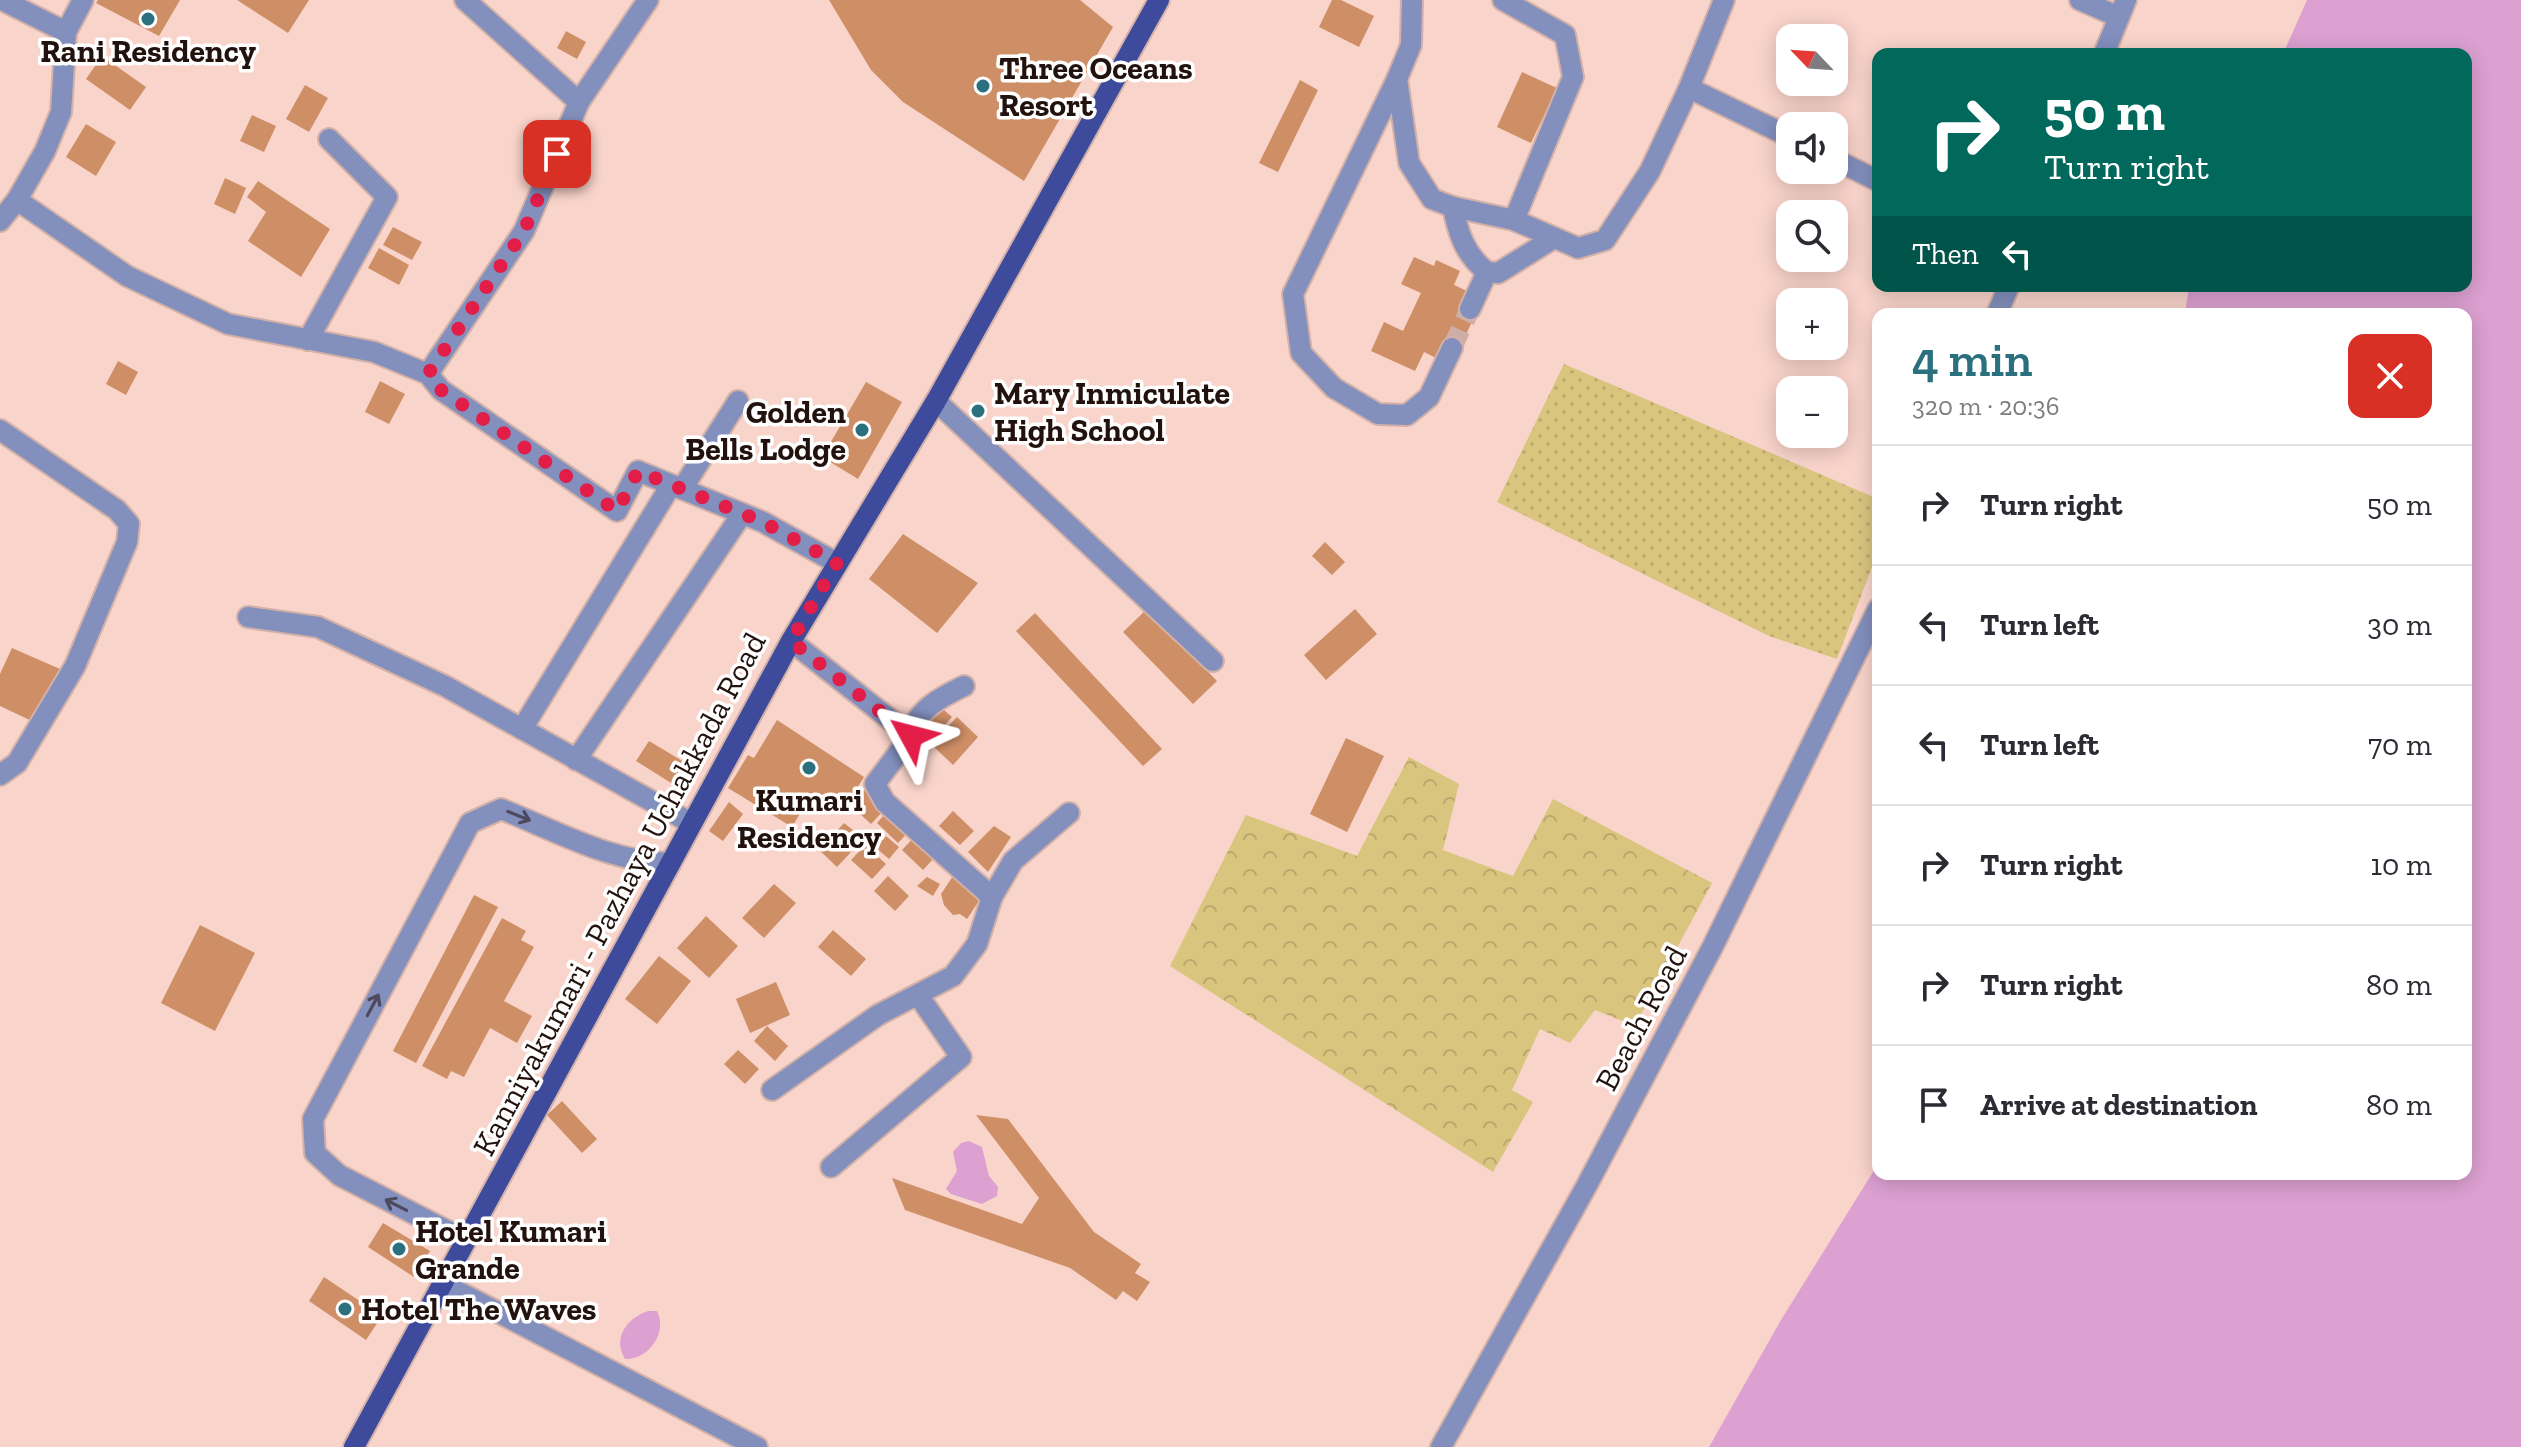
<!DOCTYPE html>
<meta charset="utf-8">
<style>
body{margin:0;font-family:"Zilla Slab",serif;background:#f2f2f3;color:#2b2b33;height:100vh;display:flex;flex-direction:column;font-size:30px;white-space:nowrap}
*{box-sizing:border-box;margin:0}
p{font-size:26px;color:#7c7c81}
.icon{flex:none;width:44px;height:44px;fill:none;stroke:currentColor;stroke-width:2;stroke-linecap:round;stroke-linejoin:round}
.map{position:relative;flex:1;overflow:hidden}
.details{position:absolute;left:1872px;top:308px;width:600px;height:872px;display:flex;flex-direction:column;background:#fff;border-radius:16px;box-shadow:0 4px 20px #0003}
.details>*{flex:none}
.hud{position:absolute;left:1872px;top:48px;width:600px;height:244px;border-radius:16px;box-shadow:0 4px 20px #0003;background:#00695c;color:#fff;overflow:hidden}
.needle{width:52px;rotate:295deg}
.tools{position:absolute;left:1776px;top:24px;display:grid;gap:16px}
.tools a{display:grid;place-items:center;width:72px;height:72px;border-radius:16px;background:#fff;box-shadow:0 4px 20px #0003;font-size:40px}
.pin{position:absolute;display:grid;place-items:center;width:68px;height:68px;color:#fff;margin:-34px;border-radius:16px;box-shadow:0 4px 12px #0006}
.me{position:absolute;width:88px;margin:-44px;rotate:308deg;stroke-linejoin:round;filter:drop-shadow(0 0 6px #0008)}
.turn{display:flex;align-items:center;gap:28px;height:168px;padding:0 40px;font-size:36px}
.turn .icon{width:104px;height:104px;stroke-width:2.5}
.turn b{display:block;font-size:56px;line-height:68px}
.then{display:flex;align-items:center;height:76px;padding:0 40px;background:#0003;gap:16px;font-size:30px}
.round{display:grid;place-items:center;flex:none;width:84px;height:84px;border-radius:16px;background:#f2f2f3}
.headline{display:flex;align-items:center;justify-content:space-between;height:136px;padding:0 40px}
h1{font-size:48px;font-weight:600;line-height:60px;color:#2a707e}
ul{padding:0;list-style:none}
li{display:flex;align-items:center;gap:24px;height:120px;padding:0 40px;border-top:2px solid #e1e1e2}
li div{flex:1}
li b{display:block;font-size:30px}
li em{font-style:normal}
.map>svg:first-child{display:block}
</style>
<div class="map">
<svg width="2521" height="1447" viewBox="0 0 2521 1447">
<defs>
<pattern id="forest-crowns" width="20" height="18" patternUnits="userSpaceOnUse" patternTransform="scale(2)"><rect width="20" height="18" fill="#dac57f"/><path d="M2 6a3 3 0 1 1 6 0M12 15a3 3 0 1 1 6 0" fill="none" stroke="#bba86d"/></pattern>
<pattern id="park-dots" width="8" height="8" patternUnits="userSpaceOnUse" patternTransform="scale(2)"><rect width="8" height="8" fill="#dac57f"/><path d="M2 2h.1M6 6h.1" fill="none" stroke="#bba86d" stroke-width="1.8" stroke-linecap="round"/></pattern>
</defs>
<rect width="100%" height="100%" fill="#f9d4cb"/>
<polygon fill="url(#forest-crowns)" points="1409,757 1459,784 1443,850 1513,876 1553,799 1712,883 1635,1026 1595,1010 1570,1043 1540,1029 1512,1090 1533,1102 1493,1172 1170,966 1246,815 1357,856"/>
<polygon fill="url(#park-dots)" points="1564,364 1878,499 1878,551 1837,659 1769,636 1497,502"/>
<g fill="#dca0d1">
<polygon points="2307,0 2521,0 2521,1447 1709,1447 1781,1320 1878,1164 1878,1174 2466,1174 2466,314 2185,314 2189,286 2466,286 2466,54 2283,54"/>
<polygon points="969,1141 982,1147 989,1176 998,1187 997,1196 982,1204 951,1194 946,1189 957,1171 953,1152 961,1143"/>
<path d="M648,1311H657C668,1333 648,1360 625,1359C612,1338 627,1318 648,1311Z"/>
</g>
<g fill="#cf8f66">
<polygon points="98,0 180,0 159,36 96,3"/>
<polygon points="237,0 309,0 288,33"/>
<polygon points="829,0 1080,0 1113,27 1024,181 903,102 871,70"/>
<polygon points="1332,0 1341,0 1374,16 1359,47 1319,27"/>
<polygon points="566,31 586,42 577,59 557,48"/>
<polygon points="102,56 146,87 130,110 86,79"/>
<polygon points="1522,72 1557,88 1531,143 1497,127"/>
<polygon points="1300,80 1318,90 1278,172 1259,163"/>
<polygon points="305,85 328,98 309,132 286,119"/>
<polygon points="252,115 276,126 264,152 240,141"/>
<polygon points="86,124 116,142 96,176 66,157"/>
<polygon points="225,178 246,188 235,214 214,204"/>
<polygon points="258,181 330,229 301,277 248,241 266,212 247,197"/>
<polygon points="393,227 422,242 412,260 383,245"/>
<polygon points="379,248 409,265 399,285 368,268"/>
<polygon points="1414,257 1434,266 1436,260 1460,271 1454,285 1467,291 1458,310 1474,317 1460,348 1445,340 1436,358 1424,352 1415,371 1371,351 1384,322 1403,331 1421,293 1401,284"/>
<polygon points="118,361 138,372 126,395 106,384"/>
<polygon points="380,381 405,394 389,424 365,412"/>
<polygon points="866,382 902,402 858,479 822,457"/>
<polygon points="903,534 978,583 937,633 869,579"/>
<polygon points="1325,542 1345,562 1332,575 1312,556"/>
<polygon points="1147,609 1217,681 1193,704 1123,632"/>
<polygon points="1355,609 1377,634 1326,680 1304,655"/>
<polygon points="1035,613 1162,749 1143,766 1016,631"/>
<polygon points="12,648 60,669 36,723 0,706 0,674"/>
<polygon points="937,704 952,717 931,740 917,727"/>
<polygon points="957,717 978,737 953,765 931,744"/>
<polygon points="777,720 864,777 841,814 811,795 792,827 728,788 748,755 754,758"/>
<polygon points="1346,738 1384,756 1347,832 1310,814"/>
<polygon points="649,741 689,765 676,786 636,761"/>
<polygon points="864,790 885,809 871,824 850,805"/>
<polygon points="729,802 743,814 723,841 709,831"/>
<polygon points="890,808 912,828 898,843 877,823"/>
<polygon points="953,811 974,831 960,845 939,826"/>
<polygon points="844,823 858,834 850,845 835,833"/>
<polygon points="994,826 1011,837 988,872 968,852"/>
<polygon points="830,832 851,852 837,867 816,847"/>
<polygon points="916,835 937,855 923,870 902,850"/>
<polygon points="886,836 899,847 889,859 876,848"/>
<polygon points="865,845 886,864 872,879 851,860"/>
<polygon points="955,873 961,877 958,882 975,894 983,895 967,919 960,914 953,915 944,905 941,894"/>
<polygon points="888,876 909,896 895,911 874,891"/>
<polygon points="927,877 940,884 933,896 917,886"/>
<polygon points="774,884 796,903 764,938 742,918"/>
<polygon points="474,895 498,907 416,1063 393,1051"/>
<polygon points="706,916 738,946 709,978 677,948"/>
<polygon points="502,918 526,931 521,940 534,947 504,1001 532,1016 517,1043 490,1028 464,1077 451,1071 447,1079 422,1066"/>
<polygon points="200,925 255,953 215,1031 161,1003"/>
<polygon points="833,930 866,959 851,976 818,947"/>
<polygon points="659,956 691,981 657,1024 625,999"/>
<polygon points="776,982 790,1015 750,1033 736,999"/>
<polygon points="767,1026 788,1046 775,1061 754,1041"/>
<polygon points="738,1050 759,1069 745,1084 724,1064"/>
<polygon points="562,1101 597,1139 582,1153 547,1115"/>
<polygon points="976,1115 1008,1119 1094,1232 1141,1264 1135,1273 1150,1282 1137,1301 1123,1291 1116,1300 1070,1268 905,1210 892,1178 1022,1224 1039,1198"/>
<polygon points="383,1223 430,1251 414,1277 368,1247"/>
<polygon points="324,1277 382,1316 366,1340 309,1301"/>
</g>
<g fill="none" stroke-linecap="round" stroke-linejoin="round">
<polyline stroke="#ceada5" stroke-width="20" stroke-dasharray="20 10" stroke-linecap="butt" points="1452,348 1470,309"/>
<g stroke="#d2b1a9" stroke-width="24">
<g id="minor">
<polyline points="2,0 66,32"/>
<polyline points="1412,0 1411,45 1397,79 1293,294 1301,353 1334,388 1378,414 1407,415 1429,397 1452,348"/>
<polyline points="1503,0 1565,35 1573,77 1514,220"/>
<polyline points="2080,0 2119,17"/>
<polyline points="2104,54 2126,0"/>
<polyline points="1397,79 1409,163 1432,199 1453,207 1514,220 1578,248 1605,240 1650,171 1689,88 1724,0"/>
<polyline points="1689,88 1790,137"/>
<polyline points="579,102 648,0"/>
<polyline points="1834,159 1878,181"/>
<polyline points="17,200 127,276 228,324 374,352 428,374 441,390 617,511 638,471 763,522 837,563"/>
<path d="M1453,207C1458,233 1465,255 1487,272L1470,309"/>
<polyline points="0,221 17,200 45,151 61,112 66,32 83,0"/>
<polyline points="1487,272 1498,273 1554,238"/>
<polyline points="1997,314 2009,286"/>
<polyline points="308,340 387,197 329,139"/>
<polyline points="428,374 524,231 579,102 465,0"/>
<polyline points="936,401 1213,661"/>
<polyline points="0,430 117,510 129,524 127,542 75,666 17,763 0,775"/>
<polyline points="682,489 738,401"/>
<polyline points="248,617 318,627 445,686 691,823"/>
<polyline points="791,641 911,736 875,784 885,802 992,897"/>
<polyline points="522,729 671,485"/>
<path d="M911,736C915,710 943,696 964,686"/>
<polyline points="576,760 742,514"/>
<polyline points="772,1090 878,1015 953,976 977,944 992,897 1013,861 1069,813"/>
<polyline points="831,1167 961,1057 918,995"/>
<path d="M465,1240L339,1175L315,1153L313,1119L470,823L501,809C554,830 612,863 670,863"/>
<polyline points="441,1286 459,1292 757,1447"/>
<polyline points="1441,1447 1587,1185 1713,946 1878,609"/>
</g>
</g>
<g stroke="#d2b1a9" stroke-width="24">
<polyline id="major" points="354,1447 791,641 936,401 1159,0"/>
</g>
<use href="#minor" stroke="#838fbd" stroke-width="20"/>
<use href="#major" stroke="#3e4a9c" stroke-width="20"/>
</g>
<defs><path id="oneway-shaft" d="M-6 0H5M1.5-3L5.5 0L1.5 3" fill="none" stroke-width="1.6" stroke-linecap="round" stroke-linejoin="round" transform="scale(2)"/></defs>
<g stroke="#4e4a5d">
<use href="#oneway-shaft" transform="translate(519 816) rotate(22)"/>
<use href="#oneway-shaft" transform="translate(373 1005) rotate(-62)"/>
<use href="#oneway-shaft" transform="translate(396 1205) rotate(-153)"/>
</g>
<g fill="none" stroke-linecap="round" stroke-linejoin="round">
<polyline stroke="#e11d48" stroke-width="14" stroke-dasharray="0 25.2" points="557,154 524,231 428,374 441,390 617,511 638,471 763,522 837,563 791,641 911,736"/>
</g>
<g fill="#2a707e" stroke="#fefefe" stroke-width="3">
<circle cx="148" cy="19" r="8"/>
<circle cx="983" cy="86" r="8"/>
<circle cx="978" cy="411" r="8"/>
<circle cx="862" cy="430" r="8"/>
<circle cx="809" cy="768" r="8"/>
<circle cx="399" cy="1249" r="8"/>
<circle cx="345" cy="1309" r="8"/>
</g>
<g text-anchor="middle" stroke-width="7" stroke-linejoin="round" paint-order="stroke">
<g font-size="32" font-weight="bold" fill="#22120e" stroke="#fefefe" text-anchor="start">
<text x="148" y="62" text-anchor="middle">Rani Residency</text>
<text x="999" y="79">Three Oceans<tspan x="999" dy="37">Resort</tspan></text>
<text x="994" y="404">Mary Inmiculate<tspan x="994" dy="37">High School</tspan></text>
<text x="846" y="423" text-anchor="end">Golden<tspan x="846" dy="37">Bells Lodge</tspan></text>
<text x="809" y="811" text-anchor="middle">Kumari<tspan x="809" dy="37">Residency</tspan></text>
<text x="415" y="1242">Hotel Kumari<tspan x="415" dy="37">Grande</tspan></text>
<text x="361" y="1320">Hotel The Waves</text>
</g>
<g font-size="32" fill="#22120e" stroke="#fefefe">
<text transform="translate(619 894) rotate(-62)" y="11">Kanniyakumari - Pazhaya Uchakkada Road</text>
<text transform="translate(1641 1018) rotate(-62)" y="11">Beach Road</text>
</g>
</g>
</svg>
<div class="tools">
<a><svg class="needle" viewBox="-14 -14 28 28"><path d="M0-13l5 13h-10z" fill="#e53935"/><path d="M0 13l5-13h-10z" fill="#7c7c81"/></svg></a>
<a><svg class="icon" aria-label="sound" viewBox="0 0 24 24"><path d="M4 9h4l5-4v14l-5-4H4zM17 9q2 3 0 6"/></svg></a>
<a><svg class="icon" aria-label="search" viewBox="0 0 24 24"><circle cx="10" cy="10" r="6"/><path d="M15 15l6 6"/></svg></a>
<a>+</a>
<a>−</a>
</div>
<div class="pin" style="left:557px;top:154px;background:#d93025"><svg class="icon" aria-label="arrive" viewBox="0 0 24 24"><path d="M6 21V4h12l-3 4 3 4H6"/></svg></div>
<svg class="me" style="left:911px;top:736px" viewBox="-20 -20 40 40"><path d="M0-17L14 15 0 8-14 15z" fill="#e11d48" stroke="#fff" stroke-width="4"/></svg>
<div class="hud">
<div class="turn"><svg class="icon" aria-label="right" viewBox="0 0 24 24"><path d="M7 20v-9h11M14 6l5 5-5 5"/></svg><div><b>50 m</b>Turn right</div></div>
<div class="then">Then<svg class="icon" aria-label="left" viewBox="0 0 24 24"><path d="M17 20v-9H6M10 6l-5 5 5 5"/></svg></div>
</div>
<section class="details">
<div class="headline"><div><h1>4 min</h1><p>320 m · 20:36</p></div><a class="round" style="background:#d93025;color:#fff"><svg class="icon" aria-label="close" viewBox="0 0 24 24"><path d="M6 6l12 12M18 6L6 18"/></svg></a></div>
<ul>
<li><svg class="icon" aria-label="right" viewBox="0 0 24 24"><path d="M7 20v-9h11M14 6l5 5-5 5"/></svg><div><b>Turn right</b></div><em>50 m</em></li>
<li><svg class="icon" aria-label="left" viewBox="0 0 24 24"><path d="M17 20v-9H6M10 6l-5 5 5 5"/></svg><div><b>Turn left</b></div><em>30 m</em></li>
<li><svg class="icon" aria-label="left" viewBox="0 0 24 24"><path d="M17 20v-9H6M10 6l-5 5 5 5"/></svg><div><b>Turn left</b></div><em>70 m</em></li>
<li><svg class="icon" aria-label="right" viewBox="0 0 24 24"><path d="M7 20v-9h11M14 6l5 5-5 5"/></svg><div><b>Turn right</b></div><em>10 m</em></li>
<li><svg class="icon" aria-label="right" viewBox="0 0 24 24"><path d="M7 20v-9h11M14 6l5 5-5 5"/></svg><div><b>Turn right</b></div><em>80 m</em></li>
<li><svg class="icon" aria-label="arrive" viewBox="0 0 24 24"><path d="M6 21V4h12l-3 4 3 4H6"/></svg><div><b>Arrive at destination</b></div><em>80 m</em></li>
</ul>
</section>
</div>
